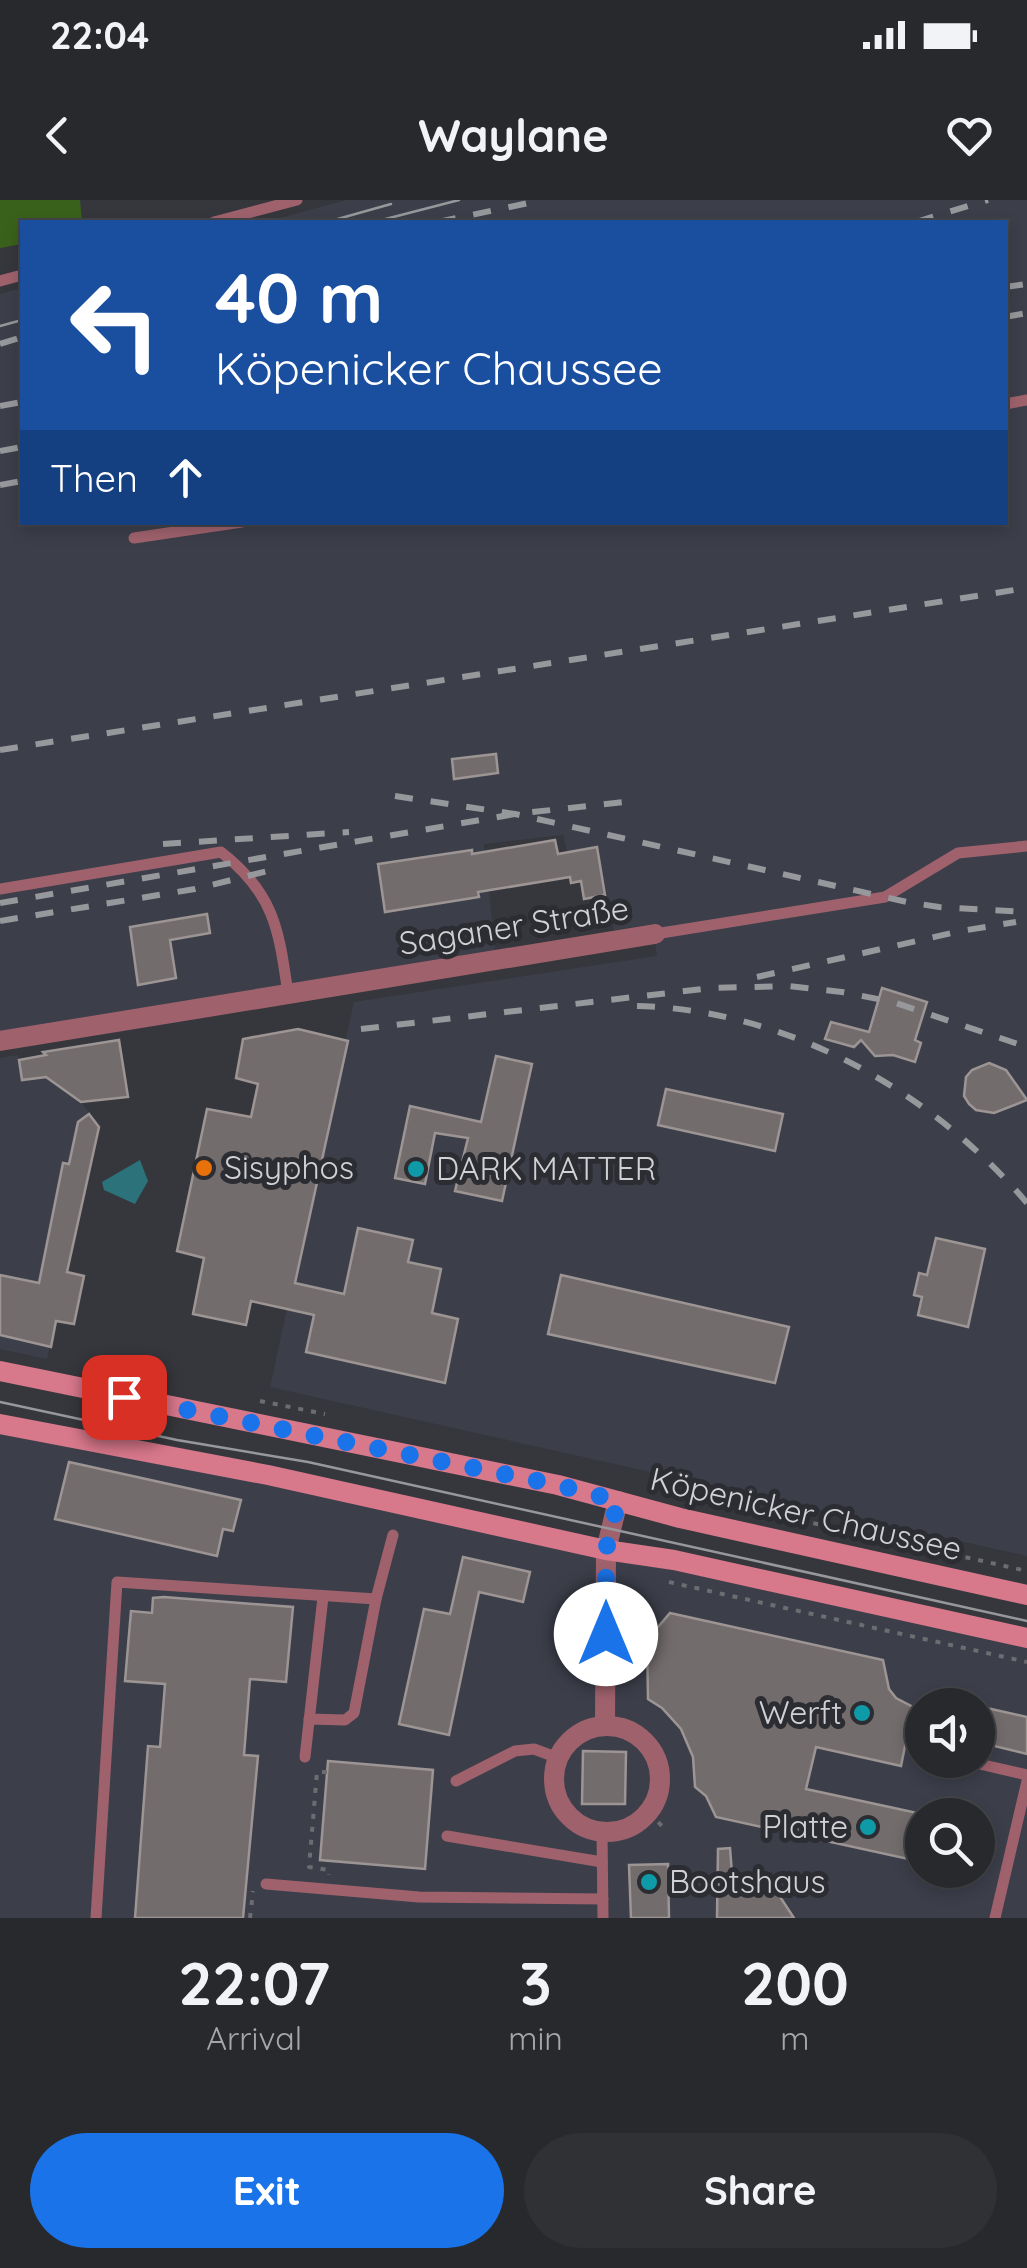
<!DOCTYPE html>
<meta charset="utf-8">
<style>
body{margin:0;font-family:Quicksand,sans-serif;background:#303135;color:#f1f3f6;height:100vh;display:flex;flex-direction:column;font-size:38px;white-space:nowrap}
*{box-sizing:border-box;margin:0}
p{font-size:32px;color:#a5a6aa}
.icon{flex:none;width:55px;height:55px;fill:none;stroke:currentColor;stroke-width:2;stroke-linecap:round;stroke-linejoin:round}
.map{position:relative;height:1718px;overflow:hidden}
.details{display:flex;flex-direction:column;background:#28292d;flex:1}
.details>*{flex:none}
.hud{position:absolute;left:20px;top:20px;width:988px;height:305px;border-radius:0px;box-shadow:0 5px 15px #0003,0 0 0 2px #444549;background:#1a4fa0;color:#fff;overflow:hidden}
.buttons{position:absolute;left:905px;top:1488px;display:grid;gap:20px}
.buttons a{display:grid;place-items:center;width:90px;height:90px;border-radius:50%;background:#28292d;box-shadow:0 5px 15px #0003,0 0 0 2px #444549;font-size:50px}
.pin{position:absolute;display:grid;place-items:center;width:85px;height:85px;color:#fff;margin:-42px;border-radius:20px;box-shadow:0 5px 15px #0006}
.me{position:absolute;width:110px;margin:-55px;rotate:0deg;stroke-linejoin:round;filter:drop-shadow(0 0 8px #0008)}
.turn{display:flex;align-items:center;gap:35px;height:210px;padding:0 30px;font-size:45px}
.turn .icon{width:130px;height:130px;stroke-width:2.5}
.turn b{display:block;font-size:70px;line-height:85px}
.then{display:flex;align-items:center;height:95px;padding:0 30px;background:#0003;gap:20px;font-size:38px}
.eta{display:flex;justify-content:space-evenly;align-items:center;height:170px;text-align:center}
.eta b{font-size:60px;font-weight:700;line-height:70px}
.button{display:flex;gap:20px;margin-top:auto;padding:20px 30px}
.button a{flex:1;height:115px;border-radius:60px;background:#1a73e8;color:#fff;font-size:40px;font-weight:700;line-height:115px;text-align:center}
.button a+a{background:#303135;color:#f1f3f6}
.status{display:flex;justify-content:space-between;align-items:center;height:70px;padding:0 50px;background:#28292d;direction:ltr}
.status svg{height:28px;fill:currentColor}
header{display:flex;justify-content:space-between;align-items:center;height:130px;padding:0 30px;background:#28292d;font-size:45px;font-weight:700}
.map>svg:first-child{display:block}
</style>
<div class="status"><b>22:04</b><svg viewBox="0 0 49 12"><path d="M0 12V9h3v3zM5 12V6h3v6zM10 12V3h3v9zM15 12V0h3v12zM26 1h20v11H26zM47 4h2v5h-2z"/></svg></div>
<header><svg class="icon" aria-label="back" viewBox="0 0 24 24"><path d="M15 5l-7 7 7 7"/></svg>Waylane<svg class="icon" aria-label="heart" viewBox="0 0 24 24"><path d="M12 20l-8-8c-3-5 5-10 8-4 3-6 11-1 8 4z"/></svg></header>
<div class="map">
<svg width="1027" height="1718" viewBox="0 0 1027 1718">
<rect width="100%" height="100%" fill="#36373c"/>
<g fill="#3c3f4a" fill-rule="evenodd">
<polygon points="347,0 1027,0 1027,1356 270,1187 354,802 657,756 653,724 614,730 597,646 567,652 563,635 484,644 495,750 0,831 0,94 22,88 22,322 1005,322 1005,22 264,22"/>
<polygon points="18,855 22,880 46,877 81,902 99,927 47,1159 0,1149 0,858"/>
<path d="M0,1223L1027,1438V1718H0ZM922,1505H978V1560H922ZM922,1615H978V1670H922Z"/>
</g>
<polygon fill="#3a611b" points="0,0 80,0 82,22 22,22 22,44 0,48"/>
<polygon fill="#2c727a" points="140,960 148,981 135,1004 104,990 102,982"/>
<g fill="#736c6c" stroke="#9c9594" stroke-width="2.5">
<polygon points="496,554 498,573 454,579 452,559"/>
<polygon points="555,640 558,654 597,647 605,695 584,699 581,681 571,683 570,677 478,692 479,697 385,712 378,664 472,650 472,654"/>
<polygon points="207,714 210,733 170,740 176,778 138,785 130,727"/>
<polygon points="882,788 927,802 915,840 921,843 915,862 893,855 875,856 861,840 854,847 825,839 831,822 869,832"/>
<polygon points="298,829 348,841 295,1083 344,1094 358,1028 413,1040 408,1062 441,1069 432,1113 458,1119 445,1183 306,1152 314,1115 251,1101 246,1125 193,1114 204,1058 177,1051 207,909 251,917 258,884 236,878 243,839"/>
<polygon points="119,840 128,897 81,902 46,877 22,880 19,860 46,855 43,852"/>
<polygon points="496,856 532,864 502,1001 455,991 468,938 435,933 425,984 395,978 410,906 481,922"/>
<polygon points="989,863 1006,870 1027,900 994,913 976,910 969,904 964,896 966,877 972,870"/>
<polygon points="666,889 783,914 775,951 658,925"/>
<polygon points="89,914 99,927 67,1072 84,1076 74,1124 56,1121 51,1147 0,1135 0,1075 39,1083 63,963 69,964 78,922"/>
<polygon points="936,1038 985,1049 968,1127 918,1115 922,1097 914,1095 919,1073 927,1075"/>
<polygon points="561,1075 789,1127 775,1183 548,1134"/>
<polygon points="69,1262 241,1300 233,1331 223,1329 217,1356 55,1319"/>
<polygon points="463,1357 530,1372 523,1402 479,1392 449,1535 399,1524 424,1409 450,1414"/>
<polygon points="164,1397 293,1407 286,1482 250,1479 244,1555 258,1556 243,1718 135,1718 148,1546 160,1547 165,1484 125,1481 131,1411 152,1413 153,1398"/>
<polygon points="670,1413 883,1460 889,1489 896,1498 913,1507 901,1566 816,1547 806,1589 922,1614 922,1662 716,1617 706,1596 695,1587 693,1557 681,1529 662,1508 648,1499 647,1440"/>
<polygon points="978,1506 1027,1517 1027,1554 978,1542"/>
<polygon points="583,1551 626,1552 625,1604 582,1604"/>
<polygon points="328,1561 433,1570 425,1669 320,1660"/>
<polygon points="730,1648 733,1686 773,1686 794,1718 717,1718 718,1649"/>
<polygon points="668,1664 669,1718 631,1718 629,1665"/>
</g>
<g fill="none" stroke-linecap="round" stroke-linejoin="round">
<g stroke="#6c6c71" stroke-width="4" stroke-dasharray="5 8" stroke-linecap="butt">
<polyline points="260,1201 325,1214"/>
<polyline points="661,1289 1027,1371"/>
<polyline points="669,1382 1027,1462"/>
<polyline points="327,1572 317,1572 309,1667 329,1670 329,1675"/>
<polyline points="649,1613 663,1627"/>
<polyline points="250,1718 253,1691"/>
</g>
<g stroke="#9f626d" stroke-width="11">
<polyline points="214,22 297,0"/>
<polyline points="0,81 22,75"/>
<polyline points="1005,204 1027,200"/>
<polyline points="134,338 242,322"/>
<path d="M0,689L221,652C275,694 279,731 288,794"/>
<polyline points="655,734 885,697 958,653 1027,646"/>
<polyline points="922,1509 915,1549 922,1551"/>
<polyline points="309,1519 345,1520 354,1513 376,1399"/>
<polyline points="305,1557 323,1397"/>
<polyline points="962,1560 1027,1575"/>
<polyline points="456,1581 515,1551 534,1549 558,1558"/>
<polyline points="602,1632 603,1718"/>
<polyline points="447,1636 602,1662"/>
<polyline points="266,1684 419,1697 603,1699"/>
<polyline points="96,1718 117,1382 376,1399 393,1335"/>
<polyline points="995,1718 1027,1581"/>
</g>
<g stroke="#9f626d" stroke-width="20">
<polyline points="0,841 655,734"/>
<polyline points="605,1525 606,1350 618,1301"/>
<circle cx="607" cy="1579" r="53"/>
</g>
<g stroke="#d8788b" stroke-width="20">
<polyline points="0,1171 558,1285 680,1318 1027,1395"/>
<polyline points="0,1224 268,1275 606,1350 674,1360 1027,1438"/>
</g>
<g stroke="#97989c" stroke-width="2.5">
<polyline points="327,22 391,4"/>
<polyline points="374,22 459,0"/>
<polyline points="0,126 22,120"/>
<polyline points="0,1202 177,1240 308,1262 1027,1421"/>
</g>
<g stroke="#97989c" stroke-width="6" stroke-dasharray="18 18" stroke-linecap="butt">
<polyline points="438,22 543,0"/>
<polyline points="916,22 988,0"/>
<polyline points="1005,87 1027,84"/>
<polyline points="1005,117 1027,113"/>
<polyline points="0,144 22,137"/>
<polyline points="0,206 22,202"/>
<polyline points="0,251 22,247"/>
<polyline points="0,285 22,281"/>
<polyline points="0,550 1027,388"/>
<polyline points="395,596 515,614 907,702 939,707 1027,712"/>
<polyline points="163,644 349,632"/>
<polyline points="0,703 515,614 633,601"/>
<polyline points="0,721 195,689 272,670"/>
<polyline points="757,777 961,731 1016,722"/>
<path d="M637,806C788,810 930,890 1027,1003"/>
<polyline points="361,829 711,788 789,786 842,792 893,802 1027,847"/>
</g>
</g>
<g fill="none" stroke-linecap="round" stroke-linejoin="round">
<polyline stroke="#1a73e8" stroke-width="18" stroke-dasharray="0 32.4" points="124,1197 558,1285 618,1301 606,1350 606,1434"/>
</g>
<circle fill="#e8710a" stroke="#2c2d32" stroke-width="4" cx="204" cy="968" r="10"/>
<g fill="#0f9aa8" stroke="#2c2d32" stroke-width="4">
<circle cx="416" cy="969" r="10"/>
<circle cx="862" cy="1513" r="10"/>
<circle cx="868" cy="1627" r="10"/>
<circle cx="649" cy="1682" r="10"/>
</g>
<g text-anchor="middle" stroke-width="10" stroke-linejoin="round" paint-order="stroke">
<g font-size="32" fill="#d1d1d5" stroke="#2c2d32">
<text transform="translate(514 726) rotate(-9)" y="11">Saganer Straße</text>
<text transform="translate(806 1314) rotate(13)" y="11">Köpenicker Chaussee</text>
</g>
<g font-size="32" fill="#d1d1d5" stroke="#2c2d32" text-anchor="start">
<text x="224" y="979">Sisyphos</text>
<text x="436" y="980">DARK MATTER</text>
<text x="842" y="1524" text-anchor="end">Werft</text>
<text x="848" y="1638" text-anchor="end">Platte</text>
<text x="669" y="1693">Bootshaus</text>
</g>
</g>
</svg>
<div class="buttons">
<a><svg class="icon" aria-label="sound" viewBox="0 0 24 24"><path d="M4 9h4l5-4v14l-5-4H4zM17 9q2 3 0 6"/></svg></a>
<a><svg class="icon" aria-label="search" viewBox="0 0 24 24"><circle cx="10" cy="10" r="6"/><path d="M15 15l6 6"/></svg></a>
</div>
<div class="pin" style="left:124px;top:1197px;background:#d93025"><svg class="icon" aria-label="arrive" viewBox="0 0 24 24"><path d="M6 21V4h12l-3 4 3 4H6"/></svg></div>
<svg class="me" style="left:606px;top:1434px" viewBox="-20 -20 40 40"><circle r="19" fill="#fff"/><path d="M0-13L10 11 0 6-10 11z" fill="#1a73e8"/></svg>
<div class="hud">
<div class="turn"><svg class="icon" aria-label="left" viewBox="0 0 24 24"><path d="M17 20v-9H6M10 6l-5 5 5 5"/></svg><div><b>40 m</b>Köpenicker Chaussee</div></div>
<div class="then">Then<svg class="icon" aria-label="ahead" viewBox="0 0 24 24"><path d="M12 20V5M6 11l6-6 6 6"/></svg></div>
</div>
</div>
<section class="details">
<div class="eta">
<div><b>22:07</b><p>Arrival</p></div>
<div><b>3</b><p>min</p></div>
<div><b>200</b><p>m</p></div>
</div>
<div class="button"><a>Exit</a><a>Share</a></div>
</section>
